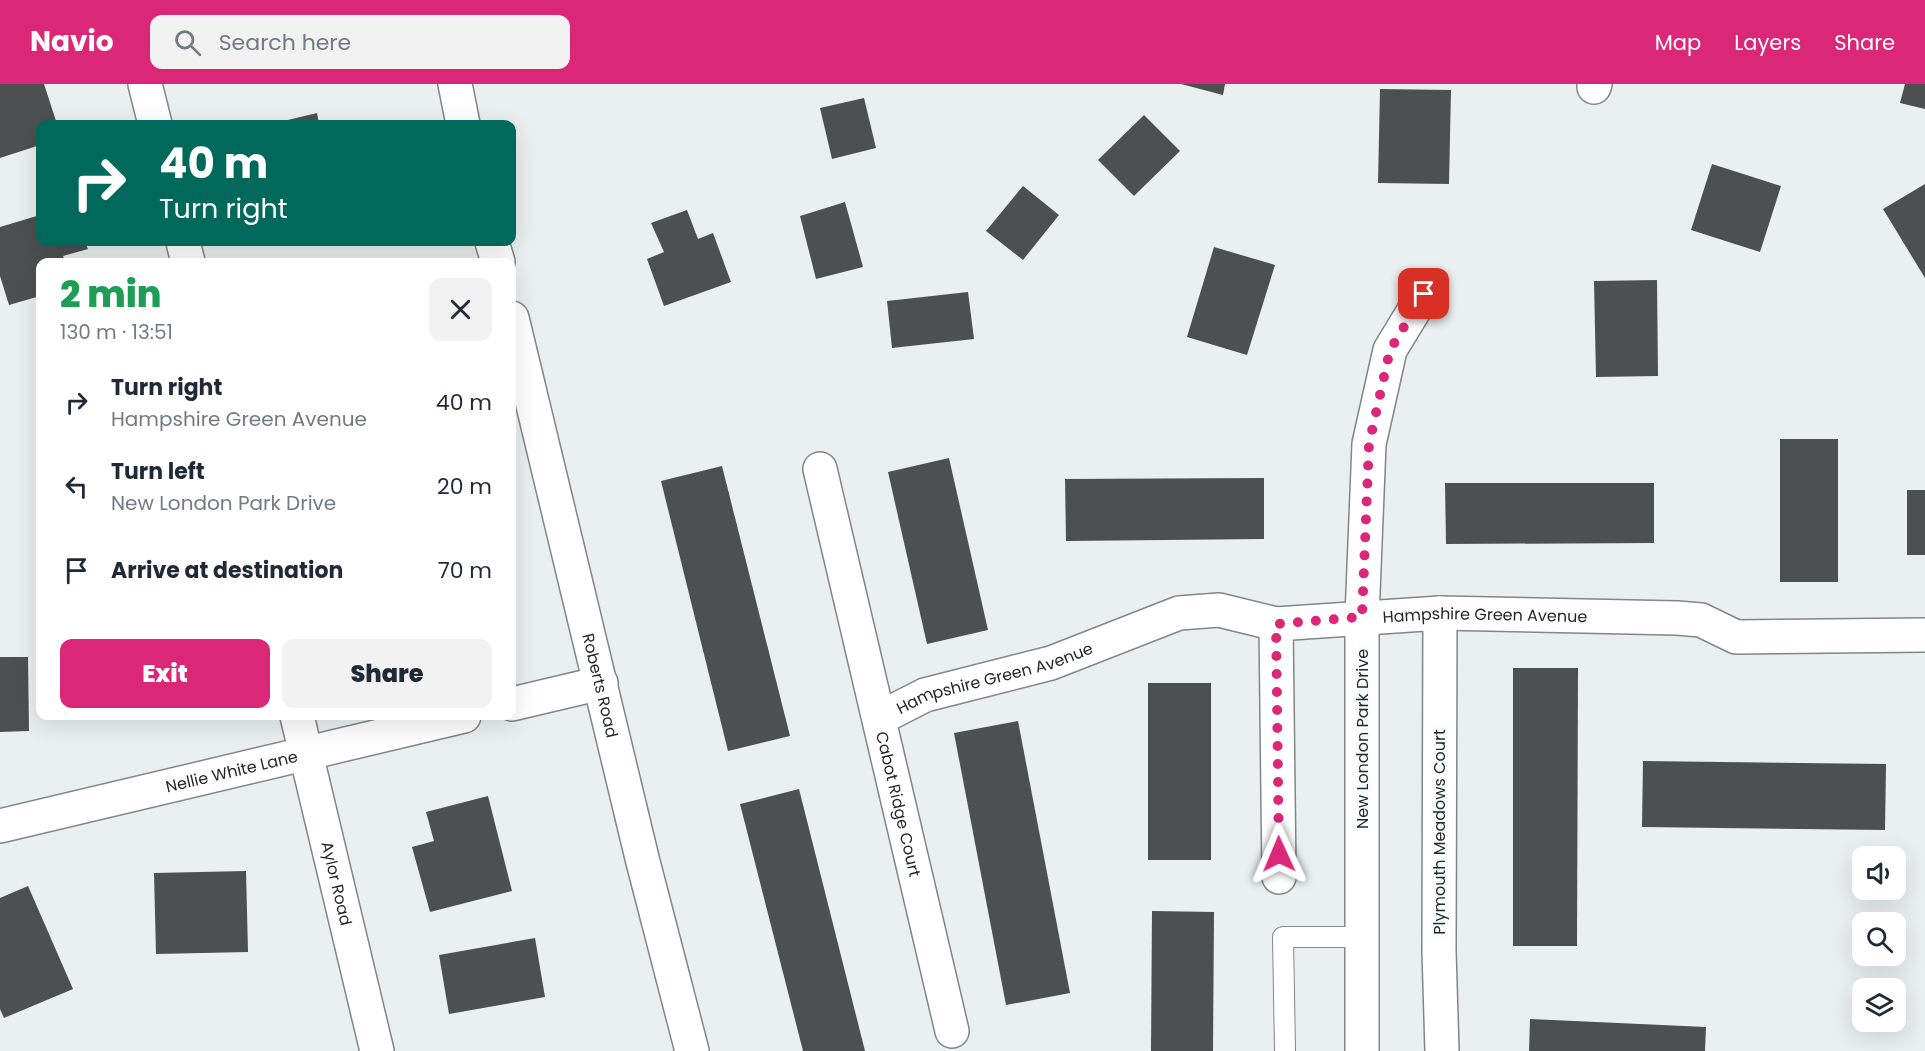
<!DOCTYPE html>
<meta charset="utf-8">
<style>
body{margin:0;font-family:Poppins,sans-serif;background:#f2f2f3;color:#1f2937;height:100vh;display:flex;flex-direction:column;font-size:22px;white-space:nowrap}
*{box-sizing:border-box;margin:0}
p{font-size:20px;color:#747a83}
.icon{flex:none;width:33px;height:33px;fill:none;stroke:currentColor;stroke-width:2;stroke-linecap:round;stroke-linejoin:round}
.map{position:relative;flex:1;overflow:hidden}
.panel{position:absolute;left:36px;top:174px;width:480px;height:462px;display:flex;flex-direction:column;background:#fff;border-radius:12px;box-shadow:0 6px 24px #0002}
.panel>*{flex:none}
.guide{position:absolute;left:36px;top:36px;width:480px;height:126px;border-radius:12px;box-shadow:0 6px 24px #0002;background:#00695c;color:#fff;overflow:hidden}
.controls{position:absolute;left:1852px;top:762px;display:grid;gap:12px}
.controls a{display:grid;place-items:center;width:54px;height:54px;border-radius:12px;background:#fff;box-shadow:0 6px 24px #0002;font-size:30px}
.pin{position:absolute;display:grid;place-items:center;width:51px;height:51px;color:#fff;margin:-26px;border-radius:12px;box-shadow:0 3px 9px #0006}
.me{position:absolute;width:66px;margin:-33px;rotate:359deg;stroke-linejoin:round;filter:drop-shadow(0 0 4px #0008)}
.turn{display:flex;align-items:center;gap:21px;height:126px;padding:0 24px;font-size:27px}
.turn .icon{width:78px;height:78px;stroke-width:2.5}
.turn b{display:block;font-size:42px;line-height:51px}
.round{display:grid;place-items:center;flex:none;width:63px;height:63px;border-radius:12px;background:#f2f2f3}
.headline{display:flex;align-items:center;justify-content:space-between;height:102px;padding:0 24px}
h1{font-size:36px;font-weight:800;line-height:45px;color:#1e9e55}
.action{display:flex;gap:12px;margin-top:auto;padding:12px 24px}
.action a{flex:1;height:69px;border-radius:12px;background:#db2777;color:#fff;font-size:24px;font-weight:800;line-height:69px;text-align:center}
.action a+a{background:#f2f2f3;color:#1f2937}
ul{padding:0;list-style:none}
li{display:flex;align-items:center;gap:18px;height:84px;padding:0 24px}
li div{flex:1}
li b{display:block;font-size:22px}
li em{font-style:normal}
header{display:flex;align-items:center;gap:36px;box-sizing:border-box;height:84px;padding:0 30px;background:#db2777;color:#fff}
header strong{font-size:28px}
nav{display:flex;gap:33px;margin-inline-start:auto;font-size:21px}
.search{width:420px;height:54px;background:#f2f2f3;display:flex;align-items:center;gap:15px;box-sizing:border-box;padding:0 21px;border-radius:12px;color:#747a83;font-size:22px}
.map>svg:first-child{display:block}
</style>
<header>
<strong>Navio</strong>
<div class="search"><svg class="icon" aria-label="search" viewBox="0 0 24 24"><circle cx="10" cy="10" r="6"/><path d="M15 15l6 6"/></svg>Search here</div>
<nav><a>Map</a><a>Layers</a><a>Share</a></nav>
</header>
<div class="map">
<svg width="1925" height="967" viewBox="0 0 1925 967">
<rect width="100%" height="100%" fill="#eaeff0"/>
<g fill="#4d5051">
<polygon points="0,0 44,0 57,40 40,40 40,61 0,74"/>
<polygon points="1181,0 1225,0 1223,11"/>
<polygon points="1905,0 1925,0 1925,25 1900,19"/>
<polygon points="1380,5 1451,6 1449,100 1378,99"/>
<polygon points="864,14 876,64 832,75 820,24"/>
<polygon points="317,29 319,40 271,40"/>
<polygon points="1144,31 1180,67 1134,112 1098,76"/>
<polygon points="1712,80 1781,102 1760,168 1691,146"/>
<polygon points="1925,100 1925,194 1883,125"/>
<polygon points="1023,102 1059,131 1023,176 986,147"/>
<polygon points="845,118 863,183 816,195 800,132"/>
<polygon points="687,126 698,155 713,149 731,198 664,222 647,175 664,168 651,139"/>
<polygon points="40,131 40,158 85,158 88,165 63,172 65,178 40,178 40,212 9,221 0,192 0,143"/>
<polygon points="1214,163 1275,181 1247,271 1187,253"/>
<polygon points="1657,196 1658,292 1596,293 1594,197"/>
<polygon points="968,208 974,255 892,264 887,217"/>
<rect x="1780" y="355" width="58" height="143"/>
<polygon points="949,374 988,546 927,560 888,388"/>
<polygon points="722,382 790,652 728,667 661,397"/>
<polygon points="1264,394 1264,455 1066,457 1065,395"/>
<polygon points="1445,399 1654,399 1654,459 1446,460"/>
<rect x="1907" y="406" width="18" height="65"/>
<polygon points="0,573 28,573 29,647 0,648"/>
<polygon points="1513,584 1578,584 1577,862 1513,862"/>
<rect x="1148" y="599" width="63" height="177"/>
<polygon points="1018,637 1070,909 1006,921 954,649"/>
<polygon points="1643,677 1886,680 1885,746 1642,743"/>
<polygon points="799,705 865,967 803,967 740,720"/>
<polygon points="488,712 512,807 430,828 412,763 434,757 426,728"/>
<polygon points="246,787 248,868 156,870 154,789"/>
<polygon points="28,802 73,905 4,934 0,925 0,814"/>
<polygon points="1152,827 1214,828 1213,967 1151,967"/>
<polygon points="535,854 545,913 449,930 439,871"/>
<polygon points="1530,935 1706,943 1705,967 1529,967"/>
</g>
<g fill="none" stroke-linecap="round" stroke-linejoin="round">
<g stroke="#828686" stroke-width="22">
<polyline id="lane" points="1285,967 1283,853 1362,853"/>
</g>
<g stroke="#828686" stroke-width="36">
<g id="street">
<polyline points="145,0 155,40"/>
<polyline points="1594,3 1595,0"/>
<polyline points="183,158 188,178"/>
<path id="s1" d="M820,385L952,947"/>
<polyline points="1440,529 1439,867 1442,967"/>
<polyline points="1276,540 1279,793"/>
<polyline points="512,620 601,599"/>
<path id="s2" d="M297,632L377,967"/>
<path id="s3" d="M880,634L925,611L1051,579L1179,529L1219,526L1276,540L1440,529L1677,534L1701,536L1736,553L1925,551"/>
<path id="s4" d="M0,742L464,632"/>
<polyline points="1362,967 1362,533 1369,360 1390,266 1424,210"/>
</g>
</g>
<g stroke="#828686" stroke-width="36">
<g id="secondary">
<polyline points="455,0 463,40"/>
<polyline points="492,158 498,178"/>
<path id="s5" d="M512,234L642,774L692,967"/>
</g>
</g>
<use href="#lane" stroke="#fff" stroke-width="20"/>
<use href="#street" stroke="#fff" stroke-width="33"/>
<use href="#secondary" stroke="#fff" stroke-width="33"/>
</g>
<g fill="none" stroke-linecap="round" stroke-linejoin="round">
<polyline stroke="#db2777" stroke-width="10" stroke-dasharray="0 18" points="1279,770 1276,540 1362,533 1369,360 1390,266 1424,210"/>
</g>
<g text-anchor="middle" stroke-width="6" stroke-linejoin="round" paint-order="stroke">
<g font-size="16" fill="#252627" stroke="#f7fcfd">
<text dy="6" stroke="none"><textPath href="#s3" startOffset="626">Hampshire Green Avenue</textPath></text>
<text dy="6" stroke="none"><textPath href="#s3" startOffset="122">Hampshire Green Avenue</textPath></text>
<text dy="6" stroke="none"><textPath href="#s5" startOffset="378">Roberts Road</textPath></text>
<text transform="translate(1362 655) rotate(-90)" y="6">New London Park Drive</text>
<text dy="6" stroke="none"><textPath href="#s4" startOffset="238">Nellie White Lane</textPath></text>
<text dy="6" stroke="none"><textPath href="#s1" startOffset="344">Cabot Ridge Court</textPath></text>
<text transform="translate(1439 748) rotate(-90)" y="6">Plymouth Meadows Court</text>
<text dy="6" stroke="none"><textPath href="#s2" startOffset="172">Aylor Road</textPath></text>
</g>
</g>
</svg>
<div class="controls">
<a><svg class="icon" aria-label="sound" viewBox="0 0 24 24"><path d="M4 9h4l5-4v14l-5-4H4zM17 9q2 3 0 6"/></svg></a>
<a><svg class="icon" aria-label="search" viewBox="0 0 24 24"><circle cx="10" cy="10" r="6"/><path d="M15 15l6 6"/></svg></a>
<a><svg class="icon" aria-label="layers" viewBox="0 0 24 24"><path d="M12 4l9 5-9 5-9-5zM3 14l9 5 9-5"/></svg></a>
</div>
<div class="pin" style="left:1424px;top:210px;background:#d93025"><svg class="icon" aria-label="arrive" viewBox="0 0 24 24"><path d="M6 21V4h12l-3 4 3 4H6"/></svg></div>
<svg class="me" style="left:1279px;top:770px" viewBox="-20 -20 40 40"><path d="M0-17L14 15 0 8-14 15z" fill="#db2777" stroke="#fff" stroke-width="4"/></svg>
<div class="guide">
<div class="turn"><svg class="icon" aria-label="right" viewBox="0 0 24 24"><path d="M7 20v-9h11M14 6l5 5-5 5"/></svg><div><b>40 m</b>Turn right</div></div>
</div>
<section class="panel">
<div class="headline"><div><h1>2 min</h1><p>130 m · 13:51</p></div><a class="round"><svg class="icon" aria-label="close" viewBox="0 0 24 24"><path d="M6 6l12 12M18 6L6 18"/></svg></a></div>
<ul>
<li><svg class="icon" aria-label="right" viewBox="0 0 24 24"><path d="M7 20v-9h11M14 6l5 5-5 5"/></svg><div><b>Turn right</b><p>Hampshire Green Avenue</p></div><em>40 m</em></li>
<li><svg class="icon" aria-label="left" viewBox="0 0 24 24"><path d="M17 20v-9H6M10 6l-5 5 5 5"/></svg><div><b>Turn left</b><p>New London Park Drive</p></div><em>20 m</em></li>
<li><svg class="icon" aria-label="arrive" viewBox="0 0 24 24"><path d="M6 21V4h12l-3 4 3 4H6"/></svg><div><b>Arrive at destination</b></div><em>70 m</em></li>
</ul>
<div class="action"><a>Exit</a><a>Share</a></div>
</section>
</div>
